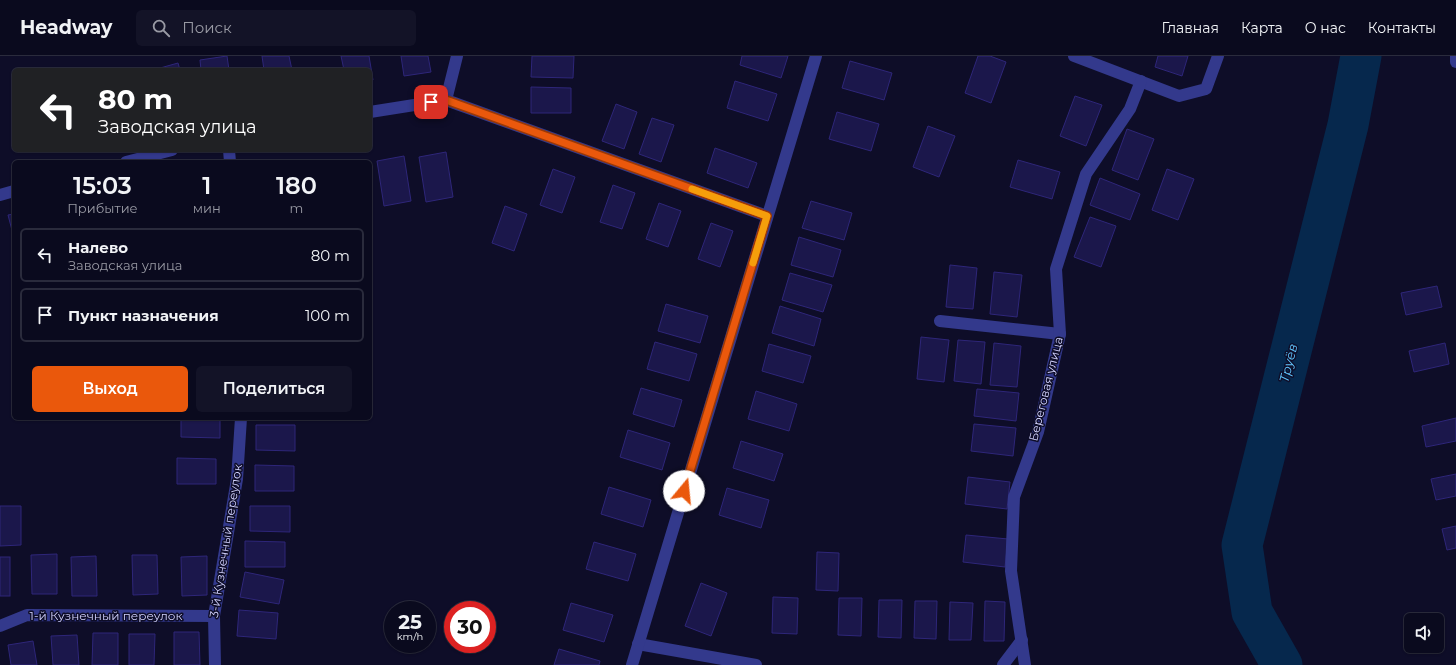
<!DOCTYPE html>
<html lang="ru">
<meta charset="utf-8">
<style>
body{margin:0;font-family:Montserrat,sans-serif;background:#131327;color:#f1f3f6;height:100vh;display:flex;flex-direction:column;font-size:15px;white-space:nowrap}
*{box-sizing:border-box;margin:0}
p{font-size:13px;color:#999aa4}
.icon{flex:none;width:22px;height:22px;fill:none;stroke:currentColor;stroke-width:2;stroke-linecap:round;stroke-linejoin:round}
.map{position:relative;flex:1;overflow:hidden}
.details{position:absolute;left:12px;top:104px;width:360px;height:260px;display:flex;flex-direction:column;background:#0a0a1e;border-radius:6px;box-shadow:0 1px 3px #0004,0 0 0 1px #2a2b3c}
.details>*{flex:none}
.hud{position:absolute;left:12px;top:12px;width:360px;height:84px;border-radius:6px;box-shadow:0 1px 3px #0004,0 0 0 1px #2a2b3c;background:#202124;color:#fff;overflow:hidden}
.controls{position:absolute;left:1404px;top:557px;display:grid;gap:8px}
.controls a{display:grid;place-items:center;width:40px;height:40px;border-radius:6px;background:#0a0a1e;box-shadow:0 1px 3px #0004,0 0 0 1px #2a2b3c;font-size:20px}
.speed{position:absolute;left:384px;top:545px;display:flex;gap:8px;font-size:20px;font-weight:700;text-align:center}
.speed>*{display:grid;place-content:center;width:52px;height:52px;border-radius:50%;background:#0a0a1e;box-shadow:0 1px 3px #0004,0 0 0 1px #2a2b3c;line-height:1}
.speed small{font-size:10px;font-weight:400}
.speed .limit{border:6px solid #d22;background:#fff;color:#111}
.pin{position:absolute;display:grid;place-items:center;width:34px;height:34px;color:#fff;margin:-17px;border-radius:8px;box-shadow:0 2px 6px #0006}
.me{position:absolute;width:44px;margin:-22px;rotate:17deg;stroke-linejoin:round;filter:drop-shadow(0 0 3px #0008)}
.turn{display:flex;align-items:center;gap:14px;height:84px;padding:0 20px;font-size:18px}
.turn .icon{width:52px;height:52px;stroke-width:2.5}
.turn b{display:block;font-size:28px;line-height:34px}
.eta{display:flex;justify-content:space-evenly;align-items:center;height:68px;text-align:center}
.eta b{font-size:24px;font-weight:600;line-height:28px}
.button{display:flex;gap:8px;margin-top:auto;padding:8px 20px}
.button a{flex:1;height:46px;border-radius:6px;background:#ea580c;color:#fff;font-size:16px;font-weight:600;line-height:46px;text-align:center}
.button a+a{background:#131327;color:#f1f3f6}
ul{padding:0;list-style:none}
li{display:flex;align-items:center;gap:12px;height:54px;margin:0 8px 6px;padding:0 12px;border:2px solid #2a2b3c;border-radius:6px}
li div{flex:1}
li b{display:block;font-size:15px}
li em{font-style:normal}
header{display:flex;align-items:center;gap:24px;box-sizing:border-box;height:56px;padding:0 20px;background:#0a0a1e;border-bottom:1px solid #2a2b3c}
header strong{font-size:19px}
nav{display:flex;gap:22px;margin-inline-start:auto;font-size:14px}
.search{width:280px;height:36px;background:#131327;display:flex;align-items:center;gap:10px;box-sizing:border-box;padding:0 14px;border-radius:6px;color:#999aa4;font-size:15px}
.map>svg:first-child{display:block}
</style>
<header>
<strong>Headway</strong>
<div class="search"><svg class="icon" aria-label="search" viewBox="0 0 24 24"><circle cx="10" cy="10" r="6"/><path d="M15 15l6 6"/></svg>Поиск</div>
<nav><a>Главная</a><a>Карта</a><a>О нас</a><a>Контакты</a></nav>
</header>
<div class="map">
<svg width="1456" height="609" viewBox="0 0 1456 609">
<rect width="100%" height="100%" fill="#0e0d28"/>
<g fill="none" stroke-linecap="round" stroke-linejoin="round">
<polyline stroke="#06284d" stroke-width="41" points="1282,609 1252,556 1242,489 1348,69 1361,0"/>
</g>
<g fill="#1b174b" stroke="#2e2679">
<polygon points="227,0 229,14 201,14 200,4"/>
<polygon points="262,0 289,0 292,14 264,14"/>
<polygon points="341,0 369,0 373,24 370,25 370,14 344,14"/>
<polygon points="401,0 428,0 431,16 404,20"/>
<polygon points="532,0 574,0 573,22 531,21"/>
<polygon points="742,0 788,0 781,22 740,9"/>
<polygon points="978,0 990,0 1006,6 991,47 965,37"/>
<polygon points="1158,0 1188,0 1182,20 1155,11"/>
<polygon points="850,5 892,17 884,44 842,32"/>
<polygon points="178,7 180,14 153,14"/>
<polygon points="735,25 777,38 768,65 727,52"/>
<polygon points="531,31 571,32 571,57 531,57"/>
<polygon points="1075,40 1102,49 1086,90 1060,80"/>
<polygon points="616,48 637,56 624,93 602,85"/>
<polygon points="837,56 879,68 871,95 829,83"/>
<polygon points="652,62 674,69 661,106 639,98"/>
<polygon points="928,70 955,80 939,121 913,111"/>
<polygon points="1127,73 1154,83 1138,124 1112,114"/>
<polygon points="715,92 757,107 748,132 707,117"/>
<polygon points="446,96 453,141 426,146 419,101"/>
<polygon points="404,100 411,145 384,150 377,105"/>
<polygon points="1018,104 1060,116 1052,143 1010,131"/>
<polygon points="553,113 575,121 562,157 540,149"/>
<polygon points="1167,113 1194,123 1178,164 1152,154"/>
<polygon points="1100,122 1140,138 1130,164 1090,149"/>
<polygon points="613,129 635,137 622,173 600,166"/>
<polygon points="811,145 852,157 844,184 802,172"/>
<polygon points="659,147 681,155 668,191 646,183"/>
<polygon points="505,150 527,158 514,195 492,187"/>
<polygon points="14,158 14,182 8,159"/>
<polygon points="1090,161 1116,170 1101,211 1074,201"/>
<polygon points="711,167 733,175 720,211 698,203"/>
<polygon points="799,181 841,194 833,221 791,209"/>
<polygon points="950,209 977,212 973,253 946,251"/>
<polygon points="994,216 1022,219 1017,261 990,258"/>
<polygon points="790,217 832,229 823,256 782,244"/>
<polygon points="1437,230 1442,251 1406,259 1401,237"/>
<polygon points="666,248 708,260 700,287 658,275"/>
<polygon points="780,250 821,263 814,290 772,277"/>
<polygon points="921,281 949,284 944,326 917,323"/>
<polygon points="958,284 985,286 981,328 954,325"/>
<polygon points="655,286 697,298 689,325 647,313"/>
<polygon points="994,287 1021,290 1017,331 990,329"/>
<polygon points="1445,287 1449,308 1414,316 1409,295"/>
<polygon points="769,288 811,300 803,327 762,315"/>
<polygon points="641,332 682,344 674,371 633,358"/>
<polygon points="977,333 1019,337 1016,365 974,360"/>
<polygon points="756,335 797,348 789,375 748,363"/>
<polygon points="181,362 220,362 220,382 181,381"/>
<polygon points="1456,362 1456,385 1426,391 1422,370"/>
<polygon points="974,368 1016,372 1013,400 971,395"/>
<polygon points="256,369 295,369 295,395 256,394"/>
<polygon points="628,374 670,387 662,414 620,401"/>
<polygon points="741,385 783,398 774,425 733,412"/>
<polygon points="177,402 216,403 216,428 177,428"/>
<polygon points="255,409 294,410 294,435 255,435"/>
<polygon points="1456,418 1456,440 1436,444 1431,423"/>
<polygon points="968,421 1010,426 1007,453 965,448"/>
<polygon points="609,431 651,444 643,471 601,458"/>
<polygon points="727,432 769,444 761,472 719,459"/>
<polygon points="0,450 21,450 21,489 0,490"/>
<polygon points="250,450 290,450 290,476 250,475"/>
<polygon points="1456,470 1456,492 1447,494 1442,473"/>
<polygon points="966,479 1008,483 1005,511 963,506"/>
<polygon points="245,485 285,486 285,511 245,511"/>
<polygon points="594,486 636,498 628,525 586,513"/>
<polygon points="817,496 839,497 838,535 816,534"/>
<polygon points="57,498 57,538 32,538 31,499"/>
<polygon points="132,499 157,499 158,538 133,539"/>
<polygon points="96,500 97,540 72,540 71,501"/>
<polygon points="207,500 207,539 182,540 181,501"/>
<rect x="0" y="501" width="10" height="39"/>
<polygon points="245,516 284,524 279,548 240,541"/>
<polygon points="701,527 727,537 711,580 685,570"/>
<polygon points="773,541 798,542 797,578 772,577"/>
<polygon points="839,542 862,542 861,580 838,579"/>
<polygon points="879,544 902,544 901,582 878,581"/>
<polygon points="915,545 937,545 936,583 914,582"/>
<polygon points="985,545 1005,546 1004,585 984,585"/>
<polygon points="950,546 973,547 971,584 949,584"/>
<polygon points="571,547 613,559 604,586 563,574"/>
<polygon points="239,554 278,557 276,583 237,580"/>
<polygon points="174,576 199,576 200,609 174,609"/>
<polygon points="93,577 118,577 118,609 92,609"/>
<polygon points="129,578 155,578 154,609 129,609"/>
<polygon points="77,579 79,609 53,609 51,580"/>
<polygon points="33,585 37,609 11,609 8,589"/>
<polygon points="559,593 600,605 599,609 554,609"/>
</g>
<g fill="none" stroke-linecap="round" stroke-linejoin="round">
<polyline stroke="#33398c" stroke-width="12" points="940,265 1060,278"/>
<g stroke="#33398c" stroke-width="12">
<polyline points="1074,0 1179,40 1206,33 1218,0"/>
<polyline points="1456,0 1456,6"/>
<polyline points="446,44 457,0"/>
<polyline points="370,56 446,44 767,160"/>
<polyline points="229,94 230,106"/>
<polyline points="126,106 172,94"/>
<polyline points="0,139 14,135"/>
<polyline points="0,570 27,559 214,560"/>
<polyline points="638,588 756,609"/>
<polyline points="215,609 214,560 237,423 241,362"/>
<polyline points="632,609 816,0"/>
<polyline points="1003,609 1022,584"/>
<polyline points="1025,609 1011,515 1014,441 1038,376 1060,278 1056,213 1086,118 1130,53 1141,25"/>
</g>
</g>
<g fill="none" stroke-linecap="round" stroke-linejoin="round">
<g stroke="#983908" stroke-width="10">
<polyline id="route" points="431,46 446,44 767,160 684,435"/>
</g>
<use href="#route" stroke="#ea580c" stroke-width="7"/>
<polyline stroke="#f59e0b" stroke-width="7" points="692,133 767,160 753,207"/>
</g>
<g text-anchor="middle" stroke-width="3" stroke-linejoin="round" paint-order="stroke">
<g font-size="12" fill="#d3d3ff" stroke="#0e0d28">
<text transform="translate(1046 333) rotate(-76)" y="4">Береговая улица</text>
<text transform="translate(226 485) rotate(-81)" y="4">3-й Кузнечный переулок</text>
<text x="106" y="564">1-й Кузнечный переулок</text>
</g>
<g font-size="13" font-style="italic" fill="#61c7ff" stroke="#0e0d28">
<text transform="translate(1288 307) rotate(-76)" y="5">Труёв</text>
</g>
</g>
</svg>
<div class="controls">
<a><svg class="icon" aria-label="sound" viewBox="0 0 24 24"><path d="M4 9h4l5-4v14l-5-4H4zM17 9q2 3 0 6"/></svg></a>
</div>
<div class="speed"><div>25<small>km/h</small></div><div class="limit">30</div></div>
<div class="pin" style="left:431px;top:46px;background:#d93025"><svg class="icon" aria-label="arrive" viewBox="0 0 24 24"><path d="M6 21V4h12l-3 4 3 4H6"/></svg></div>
<svg class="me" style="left:684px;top:435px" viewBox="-20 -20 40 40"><circle r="19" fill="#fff"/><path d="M0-13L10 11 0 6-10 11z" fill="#ea580c"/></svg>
<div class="hud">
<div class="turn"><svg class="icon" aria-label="left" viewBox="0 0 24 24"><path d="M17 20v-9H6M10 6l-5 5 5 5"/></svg><div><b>80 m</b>Заводская улица</div></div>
</div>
<section class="details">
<div class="eta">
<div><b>15:03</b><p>Прибытие</p></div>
<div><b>1</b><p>мин</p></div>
<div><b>180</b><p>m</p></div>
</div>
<ul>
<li><svg class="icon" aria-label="left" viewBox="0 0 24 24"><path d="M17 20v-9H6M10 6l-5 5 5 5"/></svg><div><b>Налево</b><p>Заводская улица</p></div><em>80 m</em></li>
<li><svg class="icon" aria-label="arrive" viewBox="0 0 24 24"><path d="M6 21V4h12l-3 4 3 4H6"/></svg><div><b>Пункт назначения</b></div><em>100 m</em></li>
</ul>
<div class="button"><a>Выход</a><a>Поделиться</a></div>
</section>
</div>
